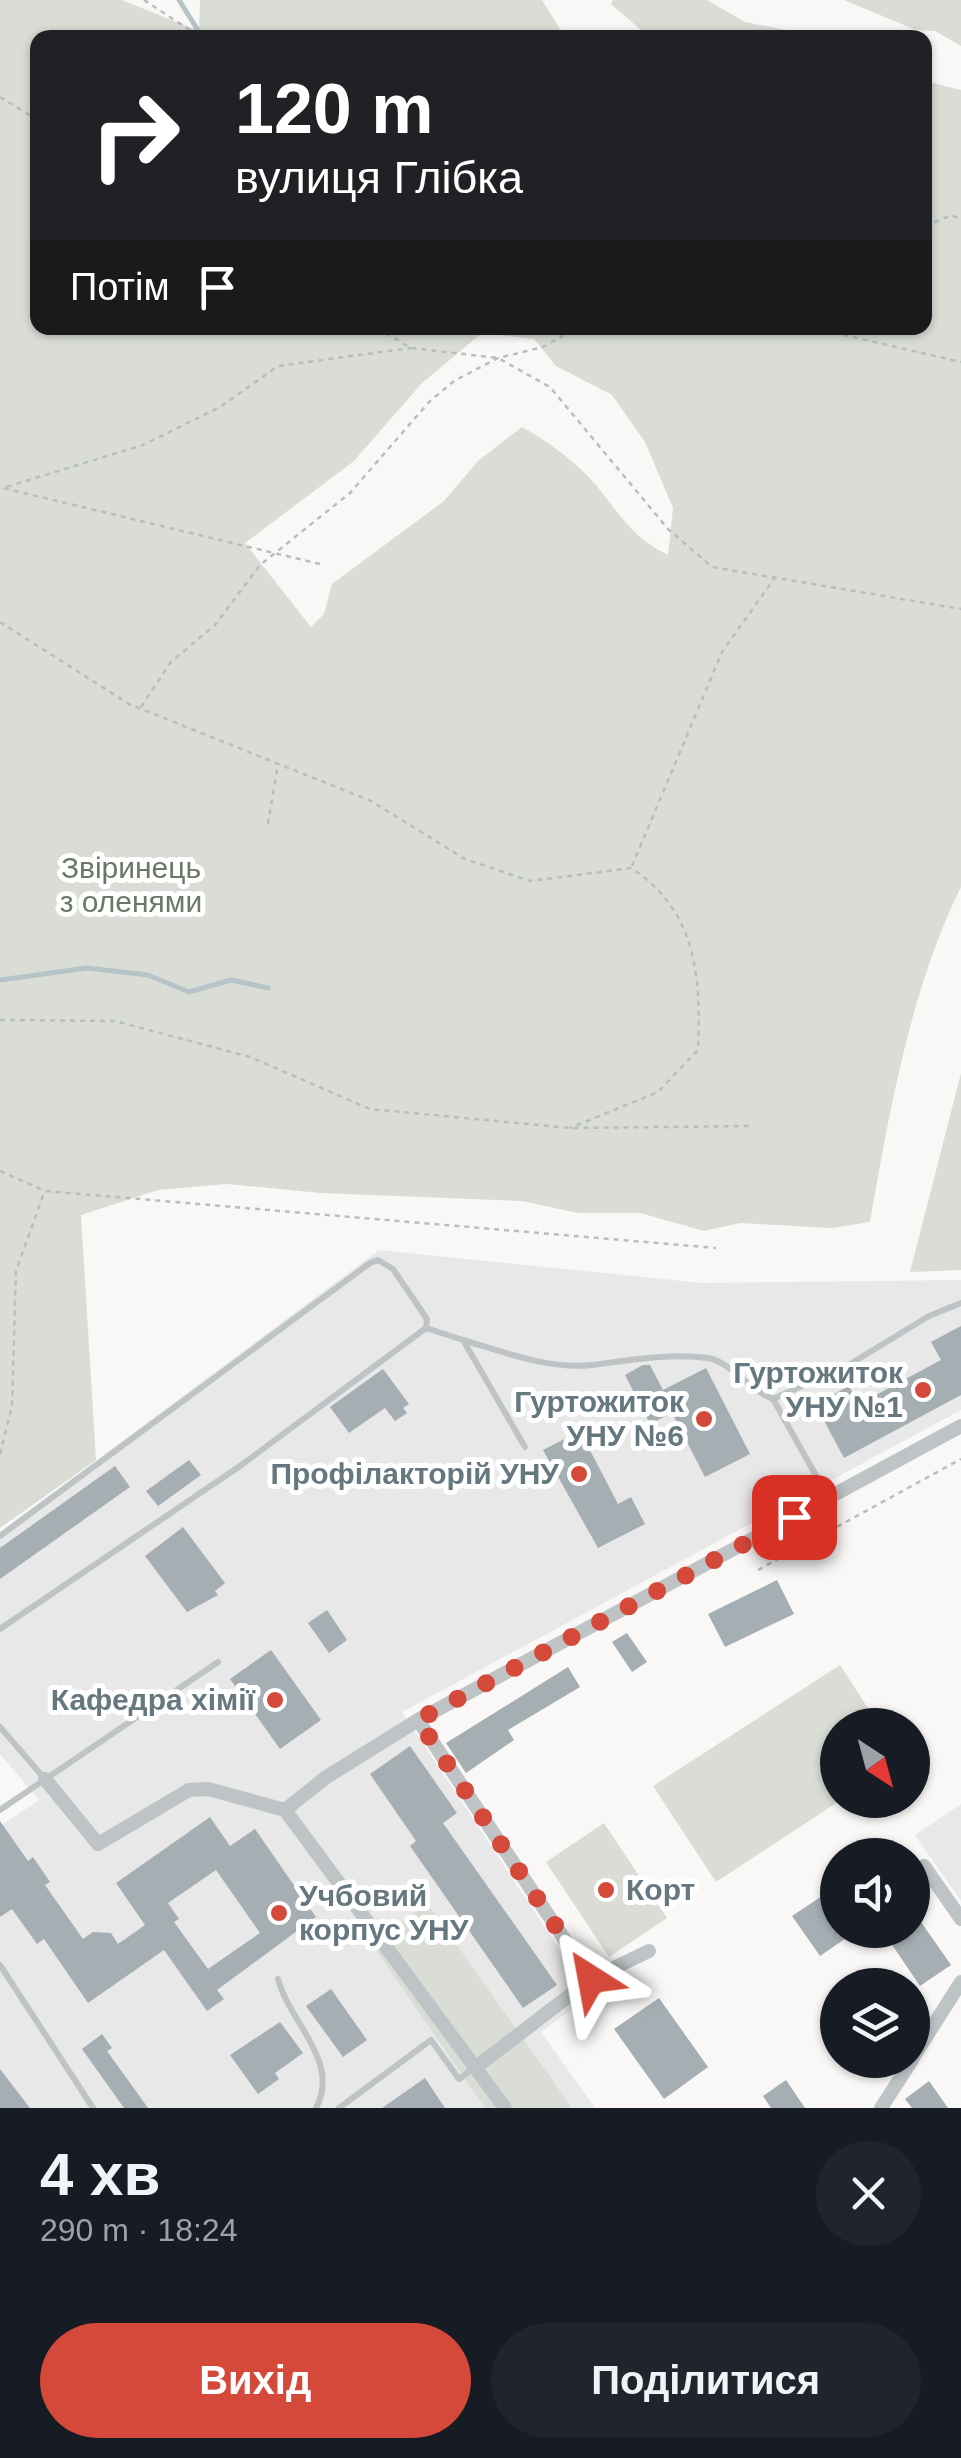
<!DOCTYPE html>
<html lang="uk">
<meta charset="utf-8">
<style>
body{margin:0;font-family:Helvetica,sans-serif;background:#20242c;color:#f1f3f6;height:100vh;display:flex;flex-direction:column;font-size:38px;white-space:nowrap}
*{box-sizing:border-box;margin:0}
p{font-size:32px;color:#9ea1a6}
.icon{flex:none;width:55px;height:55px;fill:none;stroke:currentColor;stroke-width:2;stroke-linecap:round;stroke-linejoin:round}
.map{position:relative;height:2108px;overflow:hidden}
.sheet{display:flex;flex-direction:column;background:#171b24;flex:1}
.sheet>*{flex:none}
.guide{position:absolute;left:30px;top:30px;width:902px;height:305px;border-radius:20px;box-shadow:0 2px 8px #0004;background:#202124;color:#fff;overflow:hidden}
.needle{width:65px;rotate:144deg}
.tools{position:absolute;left:820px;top:1708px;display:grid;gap:20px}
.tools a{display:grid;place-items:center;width:110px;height:110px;border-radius:50%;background:#171b24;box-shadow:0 2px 8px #0004;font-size:50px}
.pin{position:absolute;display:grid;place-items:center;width:85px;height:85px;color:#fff;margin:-42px;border-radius:20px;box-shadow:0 5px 15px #0006}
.me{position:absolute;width:110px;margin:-55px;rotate:326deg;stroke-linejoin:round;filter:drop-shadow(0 0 8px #0008)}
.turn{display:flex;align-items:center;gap:35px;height:210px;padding:0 40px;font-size:45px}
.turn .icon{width:130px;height:130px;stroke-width:2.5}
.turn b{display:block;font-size:70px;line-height:85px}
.then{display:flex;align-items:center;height:95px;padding:0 40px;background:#0003;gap:20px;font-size:38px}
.round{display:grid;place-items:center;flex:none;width:105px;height:105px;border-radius:52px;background:#20242c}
.overview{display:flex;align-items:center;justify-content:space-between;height:170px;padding:0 40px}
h1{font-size:60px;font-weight:700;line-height:75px}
.button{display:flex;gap:20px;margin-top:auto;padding:20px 40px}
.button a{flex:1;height:115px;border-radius:60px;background:#d5493a;color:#fff;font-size:40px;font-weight:700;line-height:115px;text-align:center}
.button a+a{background:#20242c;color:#f1f3f6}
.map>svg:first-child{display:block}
</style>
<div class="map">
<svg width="961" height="2108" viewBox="0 0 961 2108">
<rect width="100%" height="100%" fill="#f9f8f7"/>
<g fill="#e7e8e7">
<polygon points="379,1250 702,1283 961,1280 961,1410 402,1712 590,1995 541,2032 595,2108 0,2108 0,1826 39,1800 0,1754 0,1532"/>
<polygon points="961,1804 961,1901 915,1835"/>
</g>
<g fill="#d9ddd6" fill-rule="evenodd">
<path d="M0,0H122L199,31L200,0H542L565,37L38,38V328H925V81L961,90V887C911,987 889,1113 870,1222L832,1228L740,1223L704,1231L640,1213H578L522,1201L320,1193L227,1184L158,1190L81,1215L96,1460L0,1528ZM482,333L534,339L556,366L612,395L645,442L673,508L668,555C632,537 621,516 596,485C574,460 550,443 522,427L478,461L444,501L332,584L324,614L311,627L245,543L354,461L422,383Z"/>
<polygon points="613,0 707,0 745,22 822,37 649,37 611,4"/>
<polygon points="844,0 961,0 961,46 935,31 916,30"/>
<polygon points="961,1073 961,1270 910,1272"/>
<polygon points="840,1665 879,1725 838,1725 838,1800 841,1800 716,1882 653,1786"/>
<polygon points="604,1823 667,1918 609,1957 546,1862"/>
<polygon points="428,1904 572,2108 485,2108 371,1943"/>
</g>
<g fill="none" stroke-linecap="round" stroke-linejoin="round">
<g stroke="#b7c4c7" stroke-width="5">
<polyline points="179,0 199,32"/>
<polyline points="0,980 87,968 148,975 189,992 231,980 268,988"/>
</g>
</g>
<g fill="#a5afb3" fill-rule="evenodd">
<polygon points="961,1326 961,1395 844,1458 815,1404 849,1386 859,1404 941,1360 931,1342"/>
<polygon points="643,1365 650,1365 663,1390 706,1368 750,1454 705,1477 672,1413 650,1424 625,1375"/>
<polygon points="383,1369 409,1404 403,1408 407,1413 395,1421 385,1408 349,1433 330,1407"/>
<polygon points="580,1431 618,1504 631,1497 645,1524 598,1548 543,1450"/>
<polygon points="189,1460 201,1475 158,1506 146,1491"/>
<polygon points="115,1466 130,1487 0,1579 0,1548"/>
<polygon points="183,1527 225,1583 215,1591 218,1595 187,1612 145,1556"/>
<polygon points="777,1580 794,1614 725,1647 708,1614"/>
<polygon points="327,1610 347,1640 329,1653 308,1623"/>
<polygon points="627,1633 647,1662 632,1672 612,1642"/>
<polygon points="271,1650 321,1720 280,1749 230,1679"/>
<polygon points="568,1667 580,1687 508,1730 514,1740 466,1773 446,1743"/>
<polygon points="410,1746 457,1813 443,1823 557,1985 523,2008 410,1846 416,1841 370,1774"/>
<path d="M210,1817L230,1846L255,1829L316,1917L217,1990L224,1999L207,2011L164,1950L88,2003L44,1939L37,1944L12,1909L0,1917V1821L28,1861L33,1857L50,1882L45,1885L83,1939L93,1932L111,1933L118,1944L145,1925L116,1883ZM216,1870L260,1933L208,1969L174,1922L179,1919L168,1903Z"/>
<polygon points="825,1894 838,1913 838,1930 858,1930 820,1956 792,1916"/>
<polygon points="912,1909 951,1965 920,1986 882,1930 912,1930"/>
<polygon points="331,1989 367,2040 343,2057 306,2006"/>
<polygon points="659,1998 708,2067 664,2099 614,2029"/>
<polygon points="280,2022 303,2053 275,2073 279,2079 258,2094 230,2055"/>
<polygon points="102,2034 112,2048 107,2051 148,2108 124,2108 82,2049"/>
<polygon points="0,2069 30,2108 0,2108"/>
<polygon points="425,2078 445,2108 382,2108"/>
<polygon points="786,2080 805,2108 771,2108 763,2096"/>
<polygon points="929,2081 948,2108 912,2108 905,2099"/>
</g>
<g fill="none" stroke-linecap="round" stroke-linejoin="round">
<g stroke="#b9bdbf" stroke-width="2.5" stroke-dasharray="5 5" stroke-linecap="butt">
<polyline points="144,0 202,38"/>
<polyline points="0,97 38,120"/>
<polyline points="925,226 952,215 961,220"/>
<polyline points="377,328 411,348 498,358 550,387 668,529 712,567 961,609"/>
<polyline points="814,328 961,362"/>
<polyline points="320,564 3,488 143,445 220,407 278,366 411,348"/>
<path d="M0,622L129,704L371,801L465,859L530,881L631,868C697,911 701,977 698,1050L658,1092L570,1128"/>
<polyline points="141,707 171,662 215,625 260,565 350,493 429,402 454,381 498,358 543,347 577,328"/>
<polyline points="268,824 278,764"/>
<polyline points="632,866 722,652 774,579"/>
<polyline points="0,1020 115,1021 250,1057 370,1109 570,1128 752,1126"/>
<polyline points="0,1171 45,1191 716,1248"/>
<polyline points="0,1454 12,1406 16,1271 44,1193"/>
<polyline points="758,1570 961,1459"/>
</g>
<g stroke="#bec4c6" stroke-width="6">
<path d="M463,1340C504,1352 550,1370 592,1365C630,1360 670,1353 708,1358C731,1362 750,1391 773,1399L847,1366L929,1316L961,1303"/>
<polyline points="773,1399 828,1497"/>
<polyline points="0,1536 370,1263 378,1260 393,1269 427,1319 426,1328"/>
<polyline points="0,1629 240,1466 426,1328 463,1340 525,1447"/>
<polyline points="0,1727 44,1778"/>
<polyline points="0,1810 218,1662"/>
<polyline points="0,1965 93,2108"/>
<path d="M278,1979C289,2022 341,2061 316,2108"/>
<polyline points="339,2108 431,2040 459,2079 474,2068"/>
</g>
<g stroke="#bec4c6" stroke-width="14">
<polyline points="418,1720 591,1979 475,2068"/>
<polyline points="45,1779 98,1844 189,1790 208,1789 285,1810 505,2108"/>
<polyline points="285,1810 325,1778 418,1720 961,1426"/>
<polyline points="924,1866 961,1919"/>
<polyline points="591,1979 649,1951"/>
<polyline points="912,2059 961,1982"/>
<polyline points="881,2108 912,2060"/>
</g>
</g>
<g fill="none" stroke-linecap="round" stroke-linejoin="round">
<polyline stroke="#d5493a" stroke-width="18" stroke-dasharray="0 32.4" points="591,1979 418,1720 794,1517"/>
</g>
<g fill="#d5493a" stroke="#fff" stroke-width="4">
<circle cx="923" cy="1390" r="10"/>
<circle cx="704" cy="1419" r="10"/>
<circle cx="579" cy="1474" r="10"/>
<circle cx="275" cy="1700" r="10"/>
<circle cx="606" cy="1890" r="10"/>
<circle cx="279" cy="1913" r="10"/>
</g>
<g text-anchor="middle" stroke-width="10" stroke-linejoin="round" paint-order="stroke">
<g font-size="30" fill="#6a7865" stroke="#fff">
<text x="131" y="878">Звіринець<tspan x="131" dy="34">з оленями</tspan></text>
</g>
<g font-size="30" font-weight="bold" fill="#66787f" stroke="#fff" text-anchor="end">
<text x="903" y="1383">Гуртожиток<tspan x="903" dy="34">УНУ №1</tspan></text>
<text x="684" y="1412">Гуртожиток<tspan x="684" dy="34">УНУ №6</tspan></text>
<text x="559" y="1484">Профілакторій УНУ</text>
<text x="255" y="1710">Кафедра хімії</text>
<text x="626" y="1900" text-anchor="start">Корт</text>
<text x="299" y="1906" text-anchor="start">Учбовий<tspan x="299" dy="34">корпус УНУ</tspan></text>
</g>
</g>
</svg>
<div class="tools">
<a><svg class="needle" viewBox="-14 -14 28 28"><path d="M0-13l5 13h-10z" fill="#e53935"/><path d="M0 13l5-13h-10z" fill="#9ea1a6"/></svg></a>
<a><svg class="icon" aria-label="sound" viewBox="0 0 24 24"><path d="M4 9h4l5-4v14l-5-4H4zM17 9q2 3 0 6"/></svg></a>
<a><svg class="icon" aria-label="layers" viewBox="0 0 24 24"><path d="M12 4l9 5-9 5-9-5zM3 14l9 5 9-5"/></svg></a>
</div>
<div class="pin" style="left:794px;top:1517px;background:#d93025"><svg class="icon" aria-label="arrive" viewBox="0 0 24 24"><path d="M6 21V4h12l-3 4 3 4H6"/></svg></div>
<svg class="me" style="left:591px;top:1979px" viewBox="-20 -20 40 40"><path d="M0-17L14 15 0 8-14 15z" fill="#d5493a" stroke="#fff" stroke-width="4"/></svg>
<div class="guide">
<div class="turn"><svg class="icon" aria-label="right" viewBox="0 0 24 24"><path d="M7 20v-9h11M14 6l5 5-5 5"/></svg><div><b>120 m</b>вулиця Глібка</div></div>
<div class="then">Потім<svg class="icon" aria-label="arrive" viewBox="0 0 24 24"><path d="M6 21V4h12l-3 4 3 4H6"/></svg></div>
</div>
</div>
<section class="sheet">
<div class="overview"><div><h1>4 хв</h1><p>290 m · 18:24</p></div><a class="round"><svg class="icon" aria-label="close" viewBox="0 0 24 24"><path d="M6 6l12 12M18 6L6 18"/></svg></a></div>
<div class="button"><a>Вихід</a><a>Поділитися</a></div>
</section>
